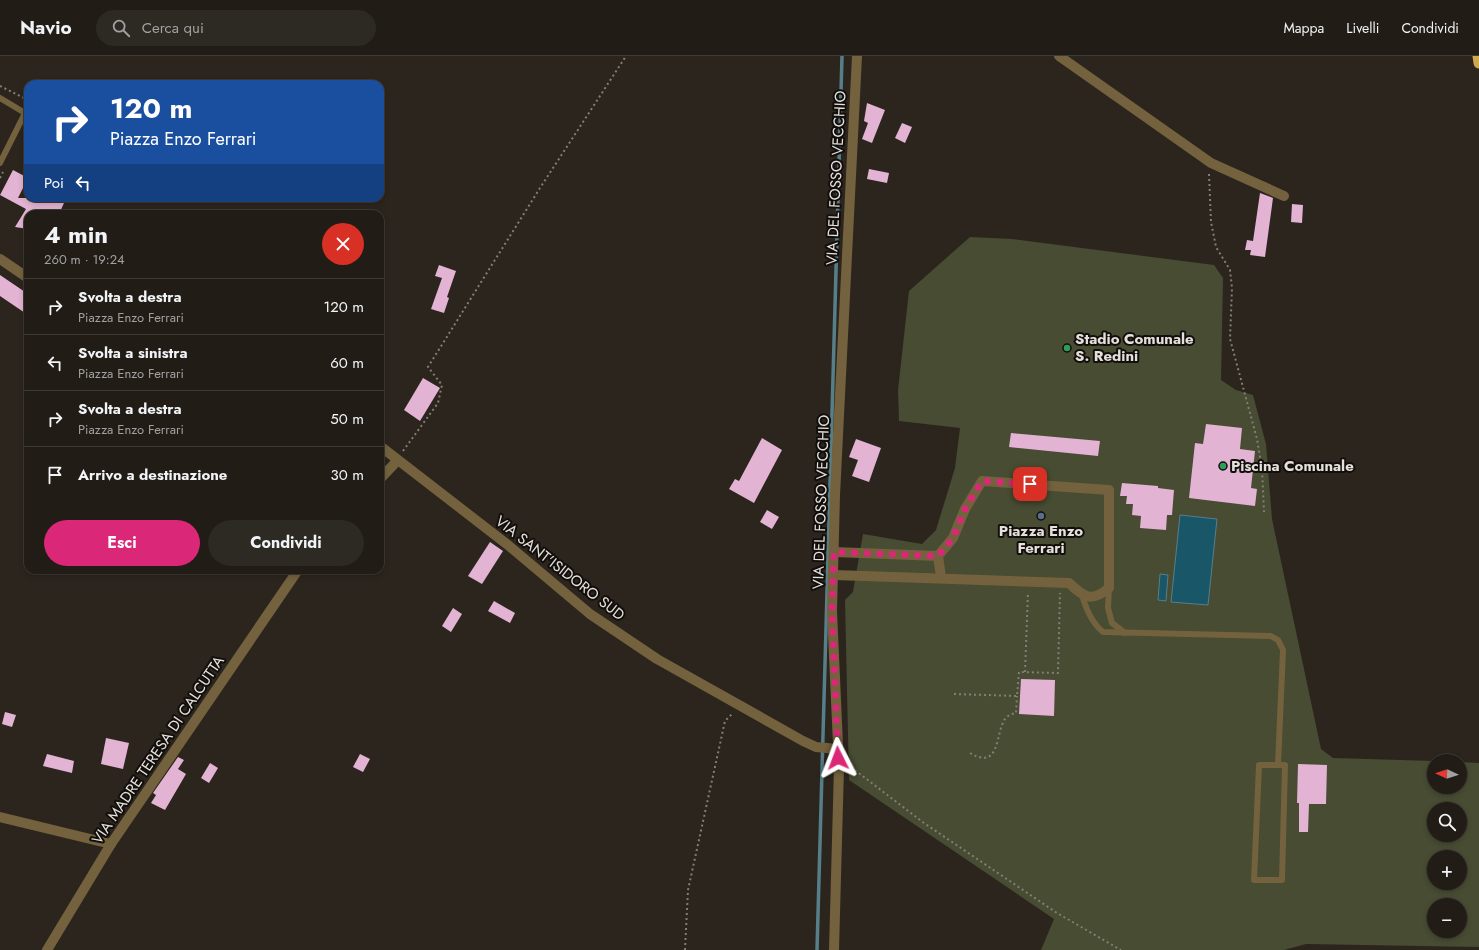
<!DOCTYPE html>
<html lang="it">
<meta charset="utf-8">
<style>
body{margin:0;font-family:Jost,sans-serif;background:#2d2923;color:#f1f3f6;height:100vh;display:flex;flex-direction:column;font-size:15px;white-space:nowrap}
*{box-sizing:border-box;margin:0}
p{font-size:13px;color:#a2a1a1}
.icon{flex:none;width:22px;height:22px;fill:none;stroke:currentColor;stroke-width:2;stroke-linecap:round;stroke-linejoin:round}
.map{position:relative;flex:1;overflow:hidden}
.side{position:absolute;left:24px;top:154px;width:360px;height:364px;display:flex;flex-direction:column;background:#211c16;border-radius:12px;box-shadow:0 2px 6px #0003,0 0 0 1px #3e3a35}
.side>*{flex:none}
.guide{position:absolute;left:24px;top:24px;width:360px;height:122px;border-radius:12px;box-shadow:0 2px 6px #0003,0 0 0 1px #3e3a35;background:#1a4fa0;color:#fff;overflow:hidden}
.needle{width:26px;rotate:273deg}
.tools{position:absolute;left:1427px;top:698px;display:grid;gap:8px}
.tools a{display:grid;place-items:center;width:40px;height:40px;border-radius:50%;background:#211c16;box-shadow:0 2px 6px #0003,0 0 0 1px #3e3a35;font-size:20px}
.pin{position:absolute;display:grid;place-items:center;width:34px;height:34px;color:#fff;margin:-17px;border-radius:8px;box-shadow:0 2px 6px #0006}
.me{position:absolute;width:44px;margin:-22px;rotate:357deg;stroke-linejoin:round;filter:drop-shadow(0 0 3px #0008)}
.turn{display:flex;align-items:center;gap:14px;height:84px;padding:0 20px;font-size:18px}
.turn .icon{width:52px;height:52px;stroke-width:2.5}
.turn b{display:block;font-size:28px;line-height:34px}
.then{display:flex;align-items:center;height:38px;padding:0 20px;background:#0003;gap:8px;font-size:15px}
.round{display:grid;place-items:center;flex:none;width:42px;height:42px;border-radius:21px;background:#2d2923}
.overview{display:flex;align-items:center;justify-content:space-between;height:68px;padding:0 20px}
h1{font-size:24px;font-weight:700;line-height:30px}
.button{display:flex;gap:8px;margin-top:auto;padding:8px 20px}
.button a{flex:1;height:46px;border-radius:24px;background:#db2777;color:#fff;font-size:16px;font-weight:700;line-height:46px;text-align:center}
.button a+a{background:#2d2923;color:#f1f3f6}
ul{padding:0;list-style:none}
li{display:flex;align-items:center;gap:12px;height:56px;padding:0 20px;border-top:1px solid #3e3a35}
li div{flex:1}
li b{display:block;font-size:15px}
li em{font-style:normal}
header{display:flex;align-items:center;gap:24px;box-sizing:border-box;height:56px;padding:0 20px;background:#211c16;border-bottom:1px solid #3e3a35}
header strong{font-size:19px}
nav{display:flex;gap:22px;margin-inline-start:auto;font-size:14px}
.search{width:280px;height:36px;background:#2d2923;display:flex;align-items:center;gap:10px;box-sizing:border-box;padding:0 14px;border-radius:22px;color:#a2a1a1;font-size:15px}
.map>svg:first-child{display:block}
</style>
<header>
<strong>Navio</strong>
<div class="search"><svg class="icon" aria-label="search" viewBox="0 0 24 24"><circle cx="10" cy="10" r="6"/><path d="M15 15l6 6"/></svg>Cerca qui</div>
<nav><a>Mappa</a><a>Livelli</a><a>Condividi</a></nav>
</header>
<div class="map">
<svg width="1479" height="894" viewBox="0 0 1479 894">
<rect width="100%" height="100%" fill="#2c251e"/>
<path fill="#474c32" fill-rule="evenodd" d="M970,181L1012,183L1214,209L1223,222L1221,324L1236,334L1253,339L1266,388L1272,463L1321,693L1333,702L1434,705V731H1460V706L1479,707V891L1306,888L1284,894H1041L1054,863L849,724L845,544L853,536L863,478L922,488L936,474L955,412L960,372L899,365L898,334L909,235ZM1434,753H1460V779H1434ZM1434,801H1460V827H1434ZM1434,849H1460V875H1434Z"/>
<g fill="#195668" stroke="#567f8a">
<polygon points="1180,459 1217,463 1208,549 1171,546"/>
<polygon points="1160,518 1168,519 1166,545 1158,544"/>
</g>
<g fill="none" stroke-linecap="round" stroke-linejoin="round">
<polyline stroke="#567f8a" stroke-width="3.5" points="817,894 842,0"/>
</g>
<g fill="#e2b3d3">
<polygon points="867,47 885,54 872,87 862,83 868,67 864,65"/>
<polygon points="902,67 912,71 905,87 895,82"/>
<polygon points="869,113 889,117 887,127 867,123"/>
<polygon points="13,114 28,122 18,142 54,142 64,147 59,158 28,158 28,173 15,171 26,153 0,139"/>
<polygon points="1260,137 1273,142 1265,201 1250,199 1251,194 1245,194 1247,184 1253,185"/>
<polygon points="1292,148 1303,149 1302,167 1291,166"/>
<polygon points="439,209 456,215 447,241 449,242 444,257 431,253 442,222 435,220"/>
<polygon points="0,219 28,238 28,259 0,240"/>
<polygon points="423,322 440,332 420,365 404,354"/>
<polygon points="1206,368 1242,372 1240,393 1255,395 1251,432 1257,433 1255,450 1189,442 1195,387 1203,388"/>
<polygon points="1011,377 1100,385 1098,400 1009,391"/>
<polygon points="762,382 782,394 754,447 729,433 735,423 739,425"/>
<polygon points="856,383 881,392 869,426 852,420 858,404 849,401"/>
<polygon points="1122,427 1158,430 1158,432 1174,434 1172,459 1167,459 1166,474 1140,472 1141,460 1132,459 1133,448 1126,448 1127,440 1120,440"/>
<polygon points="767,454 779,461 772,473 760,466"/>
<polygon points="490,486 503,495 482,528 468,520"/>
<polygon points="494,545 515,557 510,567 488,555"/>
<polygon points="453,552 462,558 451,576 442,570"/>
<polygon points="1021,623 1055,624 1054,660 1019,658"/>
<polygon points="5,656 16,659 12,671 2,668"/>
<polygon points="106,682 129,687 123,713 101,708"/>
<polygon points="47,698 74,705 72,717 43,710"/>
<polygon points="360,698 370,703 363,716 353,711"/>
<polygon points="178,701 184,704 178,713 186,718 165,754 151,747 156,739 153,737"/>
<polygon points="210,707 218,712 209,727 201,722"/>
<polygon points="1298,708 1327,709 1326,748 1309,748 1308,776 1299,776 1299,747 1297,747"/>
</g>
<g fill="none" stroke-linecap="round" stroke-linejoin="round">
<g stroke="#847e78" stroke-width="2" stroke-dasharray="2 3" stroke-linecap="butt">
<polyline points="0,30 28,44"/>
<polyline points="1209,118 1211,166 1216,191 1230,214 1232,232 1230,283 1257,383 1262,413 1264,456"/>
<polyline points="0,122 3,116"/>
<polyline points="403,395 438,347 442,329 428,311 540,132 626,0"/>
<polyline points="1025,616 1028,536"/>
<polyline points="954,638 1017,640 1019,616 1058,617 1060,537"/>
<path d="M970,697C1001,715 995,677 1005,663C1008,659 1012,658 1016,657L1017,640"/>
<polyline points="850,713 856,715 924,767 1057,857 1121,894"/>
<polyline points="685,894 688,834 725,665 732,658"/>
</g>
<g stroke="#73623d" stroke-width="6">
<polyline points="0,42 25,57 0,107"/>
<polyline points="1109,532 1108,552 1112,567 1125,577"/>
<path d="M1082,539C1086,553 1092,567 1103,576L1271,580L1278,584L1283,594L1278,709H1285L1282,824H1254L1259,709H1278"/>
</g>
<g stroke="#73623d" stroke-width="10">
<polyline points="1059,0 1211,107 1284,140"/>
<polyline points="0,203 28,222"/>
<polyline points="380,390 508,489 590,558 657,603 803,685 816,691 837,693"/>
<polyline points="380,423 397,405"/>
<polyline points="938,500 941,521"/>
<path d="M834,519L1069,527C1084,541 1091,547 1109,532V434L982,425L965,453L953,482L938,500L834,496"/>
<polyline points="0,761 111,788"/>
<polyline points="47,894 111,788 298,514"/>
</g>
<polyline stroke="#73623d" stroke-width="10" points="834,894 839,711 832,555 835,439 857,0"/>
<polyline stroke="#d0a84d" stroke-width="11" points="1478,0 1479,7"/>
</g>
<g fill="none" stroke-linecap="round" stroke-linejoin="round">
<polyline stroke="#db2777" stroke-width="7" stroke-dasharray="0 12.6" points="838,702 832,555 834,496 938,500 953,482 965,453 982,425 1030,428"/>
</g>
<g fill="#2e9e5b" stroke="#120e0b" stroke-width="1.5">
<circle cx="1067" cy="292" r="4"/>
<circle cx="1223" cy="410" r="4"/>
</g>
<circle fill="#5c6f8a" stroke="#120e0b" stroke-width="1.5" cx="1041" cy="460" r="4"/>
<g text-anchor="middle" stroke-width="4" stroke-linejoin="round" paint-order="stroke">
<g font-size="15" fill="#e5e0db" stroke="#120e0b">
<text transform="translate(836 122) rotate(-87)" y="5">VIA DEL FOSSO VECCHIO</text>
<text transform="translate(821 446) rotate(-88)" y="5">VIA DEL FOSSO VECCHIO</text>
<text transform="translate(560 512) rotate(38)" y="5">VIA SANT'ISIDORO SUD</text>
<text transform="translate(158 694) rotate(-56)" y="5">VIA MADRE TERESA DI CALCUTTA</text>
</g>
<g font-size="15" font-weight="bold" fill="#e5e0db" stroke="#120e0b" text-anchor="start">
<text x="1075" y="288">Stadio Comunale<tspan x="1075" dy="17">S. Redini</tspan></text>
<text x="1231" y="415">Piscina Comunale</text>
<text x="1041" y="480" text-anchor="middle">Piazza Enzo<tspan x="1041" dy="17">Ferrari</tspan></text>
</g>
</g>
</svg>
<div class="tools">
<a><svg class="needle" viewBox="-14 -14 28 28"><path d="M0-13l5 13h-10z" fill="#e53935"/><path d="M0 13l5-13h-10z" fill="#a2a1a1"/></svg></a>
<a><svg class="icon" aria-label="search" viewBox="0 0 24 24"><circle cx="10" cy="10" r="6"/><path d="M15 15l6 6"/></svg></a>
<a>+</a>
<a>−</a>
</div>
<div class="pin" style="left:1030px;top:428px;background:#d93025"><svg class="icon" aria-label="arrive" viewBox="0 0 24 24"><path d="M6 21V4h12l-3 4 3 4H6"/></svg></div>
<svg class="me" style="left:838px;top:702px" viewBox="-20 -20 40 40"><path d="M0-17L14 15 0 8-14 15z" fill="#db2777" stroke="#fff" stroke-width="4"/></svg>
<div class="guide">
<div class="turn"><svg class="icon" aria-label="right" viewBox="0 0 24 24"><path d="M7 20v-9h11M14 6l5 5-5 5"/></svg><div><b>120 m</b>Piazza Enzo Ferrari</div></div>
<div class="then">Poi<svg class="icon" aria-label="left" viewBox="0 0 24 24"><path d="M17 20v-9H6M10 6l-5 5 5 5"/></svg></div>
</div>
<section class="side">
<div class="overview"><div><h1>4 min</h1><p>260 m · 19:24</p></div><a class="round" style="background:#d93025;color:#fff"><svg class="icon" aria-label="close" viewBox="0 0 24 24"><path d="M6 6l12 12M18 6L6 18"/></svg></a></div>
<ul>
<li><svg class="icon" aria-label="right" viewBox="0 0 24 24"><path d="M7 20v-9h11M14 6l5 5-5 5"/></svg><div><b>Svolta a destra</b><p>Piazza Enzo Ferrari</p></div><em>120 m</em></li>
<li><svg class="icon" aria-label="left" viewBox="0 0 24 24"><path d="M17 20v-9H6M10 6l-5 5 5 5"/></svg><div><b>Svolta a sinistra</b><p>Piazza Enzo Ferrari</p></div><em>60 m</em></li>
<li><svg class="icon" aria-label="right" viewBox="0 0 24 24"><path d="M7 20v-9h11M14 6l5 5-5 5"/></svg><div><b>Svolta a destra</b><p>Piazza Enzo Ferrari</p></div><em>50 m</em></li>
<li><svg class="icon" aria-label="arrive" viewBox="0 0 24 24"><path d="M6 21V4h12l-3 4 3 4H6"/></svg><div><b>Arrivo a destinazione</b></div><em>30 m</em></li>
</ul>
<div class="button"><a>Esci</a><a>Condividi</a></div>
</section>
</div>
